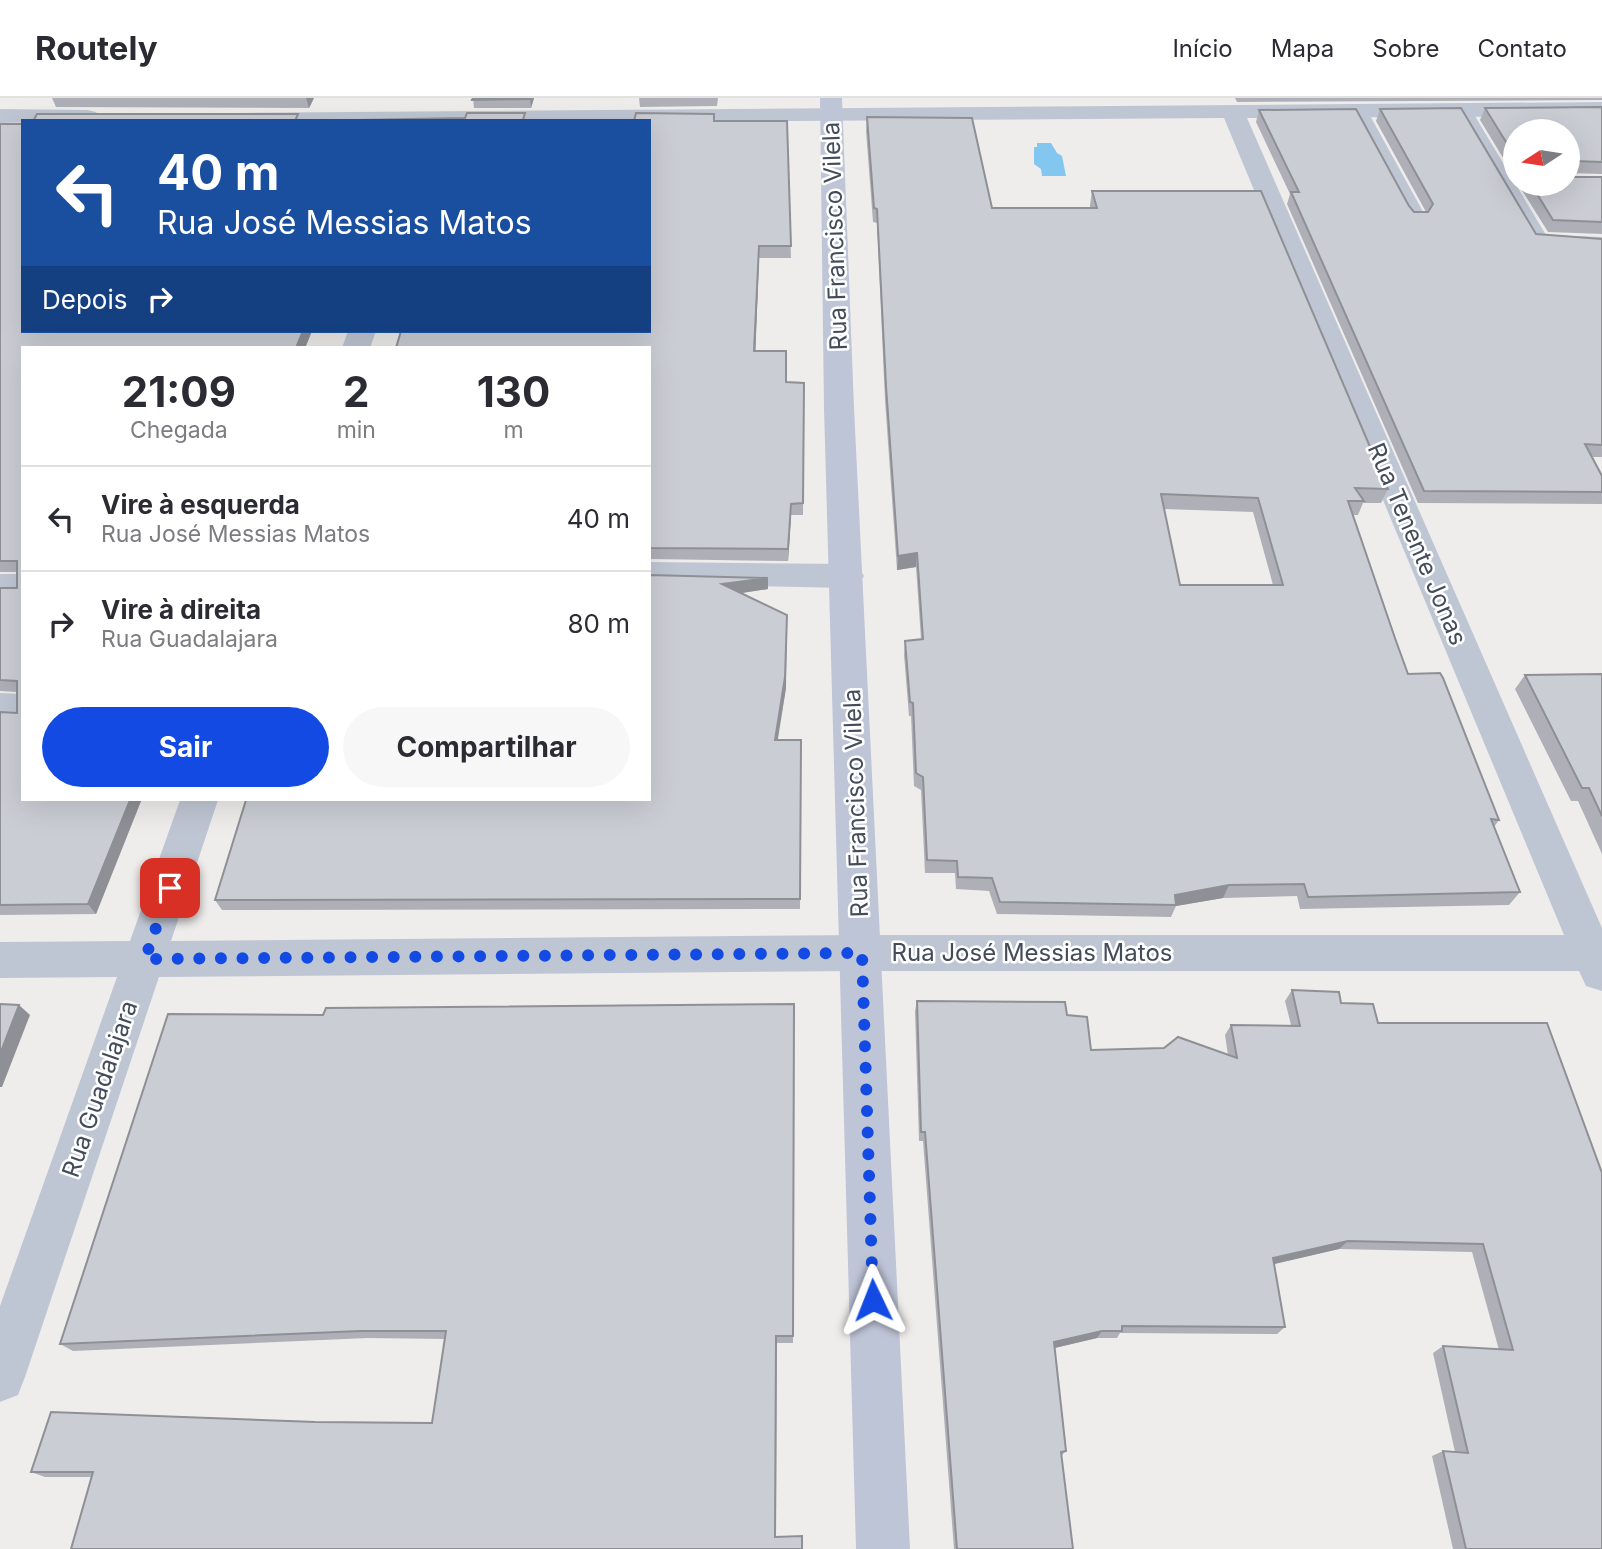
<!DOCTYPE html>
<html lang="pt">
<meta charset="utf-8">
<style>
body{margin:0;font-family:Inter,sans-serif;background:#f7f7f7;color:#2b2b33;height:100vh;display:flex;flex-direction:column;font-size:26px;white-space:nowrap}
*{box-sizing:border-box;margin:0}
p{font-size:23px;color:#7c7c81}
.icon{flex:none;width:38px;height:38px;fill:none;stroke:currentColor;stroke-width:2;stroke-linecap:round;stroke-linejoin:round}
.map{position:relative;flex:1;overflow:hidden}
.side{position:absolute;left:21px;top:248px;width:630px;height:455px;display:flex;flex-direction:column;background:#fff;border-radius:0px;box-shadow:0 7px 28px #0002}
.side>*{flex:none}
.hud{position:absolute;left:21px;top:21px;width:630px;height:214px;border-radius:0px;box-shadow:0 7px 28px #0002;background:#1a4fa0;color:#fff;overflow:hidden}
.needle{width:46px;rotate:258deg}
.fabs{position:absolute;left:1503px;top:21px;display:grid;gap:14px}
.fabs a{display:grid;place-items:center;width:77px;height:77px;border-radius:50%;background:#fff;box-shadow:0 7px 28px #0002;font-size:35px}
.pin{position:absolute;display:grid;place-items:center;width:60px;height:60px;color:#fff;margin:-30px;border-radius:14px;box-shadow:0 4px 10px #0006}
.me{position:absolute;width:77px;margin:-38px;rotate:358deg;stroke-linejoin:round;filter:drop-shadow(0 0 5px #0008)}
.turn{display:flex;align-items:center;gap:24px;height:147px;padding:0 21px;font-size:32px}
.turn .icon{width:91px;height:91px;stroke-width:2.5}
.turn b{display:block;font-size:49px;line-height:60px}
.then{display:flex;align-items:center;height:66px;padding:0 21px;background:#0003;gap:14px;font-size:26px}
.eta{display:flex;justify-content:space-evenly;align-items:center;height:119px;text-align:center}
.eta b{font-size:42px;font-weight:700;line-height:49px}
.button{display:flex;gap:14px;margin-top:auto;padding:14px 21px}
.button a{flex:1;height:80px;border-radius:42px;background:#124ae3;color:#fff;font-size:28px;font-weight:700;line-height:80px;text-align:center}
.button a+a{background:#f7f7f7;color:#2b2b33}
ul{padding:0;list-style:none}
li{display:flex;align-items:center;gap:21px;height:105px;padding:0 21px;border-top:2px solid #e1e1e2}
li div{flex:1}
li b{display:block;font-size:26px}
li em{font-style:normal}
header{display:flex;align-items:center;gap:42px;box-sizing:border-box;height:98px;padding:0 35px;background:#fff;border-bottom:2px solid #e1e1e2}
header strong{font-size:33px}
nav{display:flex;gap:38px;margin-inline-start:auto;font-size:24px}
.map>svg:first-child{display:block}
</style>
<header>
<strong>Routely</strong>
<nav><a>Início</a><a>Mapa</a><a>Sobre</a><a>Contato</a></nav>
</header>
<div class="map">
<svg width="1602" height="1451" viewBox="0 0 1602 1451">
<rect width="100%" height="100%" fill="#efedec"/>
<polygon fill="#83c6ef" points="1037,45 1051,45 1057,55 1062,58 1066,78 1042,78 1041,71 1034,66 1034,49 1037,49"/>
<g fill="none" stroke-linecap="round" stroke-linejoin="round">
<g fill="#bfc6d3" fill-rule="evenodd">
<polygon points="1463,7 1472,13 1546,137 1602,139 1602,151 1532,147 1454,13"/>
<polygon points="1359,8 1368,14 1426,119 1423,123 1409,123 1406,119 1350,14"/>
</g>
<g fill="#bfc6d3" fill-rule="evenodd">
<polygon points="1602,4 1602,18 1247,20 1602,830 1602,893 1586,888 1579,873 862,873 159,879 25,1279 18,1297 0,1304 0,1208 117,879 0,880 0,844 130,843 180,702 218,702 171,843 862,837 1564,837 1224,20 649,24 236,23 234,20 238,15"/>
<polygon points="0,11 88,12 96,14 100,19 97,23 0,25"/>
<polygon points="348,233 376,233 370,250 342,250"/>
<polygon points="649,464 847,466 859,470 864,478 859,486 847,490 649,486"/>
<rect x="0" y="476" width="23" height="24"/>
<polygon points="0,595 23,596 23,624 0,623"/>
</g>
<polygon fill="#bec5d7" fill-rule="evenodd" points="820,0 842,0 854,310 910,1451 856,1451 824,310"/>
</g>
<g fill="#afb0b7" fill-rule="evenodd">
<polygon points="52,0 314,0 309,10 56,9"/>
<polygon points="473,0 534,0 531,10 474,10"/>
<polygon points="639,0 718,0 717,8 640,9"/>
<polygon points="1235,0 1602,0 1602,2 1237,4"/>
<polygon points="1602,9 1602,76 1569,75 1568,78 1568,33 1516,33 1516,81 1480,22 1485,10"/>
<polygon points="1380,11 1536,136 1602,141 1602,359 1592,359 1602,378 1602,406 1418,405 1287,106 1290,96 1256,24 1259,12 1409,108 1414,114 1426,114 1376,23"/>
<path d="M867,19L992,110H1090V107L1092,93L1388,391L1381,405H1363L1358,417H1353L1408,576L1499,722L1494,729L1520,794L1509,807L1300,811L1297,798L1223,800L1176,808L1171,819L997,816L989,793L956,791L955,775H925L921,692L914,688L911,618H909L904,557L905,543L921,541L916,469L897,472L885,302L877,125L873,124L866,33ZM1164,411L1253,414L1273,487H1180Z"/>
<polygon points="715,23 787,23 791,160 759,160 755,253 786,284 804,285 803,417 791,417 788,463 649,461 649,250"/>
<polygon points="0,26 23,233 312,233 305,250 23,250 23,702 149,702 148,703 141,703 96,816 0,817 0,614 17,615 17,594 0,593 0,490 17,490 17,474 0,474"/>
<polygon points="1602,79 1602,136 1548,134 1518,86 1568,86"/>
<polygon points="649,477 768,491 741,495 786,590 777,642 801,642 800,811 222,812 215,802 649,702"/>
<polygon points="1602,576 1602,756 1578,703 1571,703 1515,591 1525,577"/>
<polygon points="1292,892 1341,905 1378,925 1547,925 1602,1451 1453,1451 1432,1358 1443,1353 1455,1354 1433,1255 1443,1248 1499,1252 1472,1154 1339,1151 1274,1166 1285,1229 1277,1236 1120,1235 1117,1240 1097,1240 1055,1250 1066,1353 1061,1358 1073,1451 954,1451 923,1043 919,1043 915,913 917,903 1067,917 1091,952 1228,957 1225,937 1231,927 1291,927 1285,903"/>
<polygon points="794,906 793,1245 777,1245 776,1439 802,1451 91,1379 45,1379 31,1374 315,1324 432,1325 445,1241 368,1240 73,1253 60,1246 323,917"/>
</g>
<g fill="#8e9095">
<polygon points="306,0 314,0 309,10"/>
<polygon points="530,0 534,0 531,10 530,1"/>
<polygon points="759,148 759,160 755,265 754,253"/>
<polygon points="303,233 312,233 305,250 296,250"/>
<polygon points="791,406 791,417 788,463 788,451"/>
<polygon points="917,455 916,469 897,472 898,458"/>
<polygon points="768,480 768,491 723,498 722,486"/>
<polygon points="787,517 786,590 776,653 775,642"/>
<polygon points="130,702 140,702 141,703 96,816 88,806"/>
<polygon points="1229,787 1223,800 1176,808 1175,797"/>
<polygon points="19,907 30,917 2,989 0,989 0,956"/>
<polygon points="1348,1143 1339,1151 1266,1168 1273,1160"/>
<polygon points="1102,1233 1097,1240 1050,1251 1054,1244"/>
</g>
<g fill="#cbcdd5" stroke="#8e9095" stroke-width="2" fill-rule="evenodd">
<polygon points="473,0 530,0 530,1 472,2"/>
<polygon points="1602,9 1602,64 1574,63 1571,71 1568,72 1568,33 1516,33 1516,60 1485,10"/>
<polygon points="1461,10 1536,136 1602,141 1602,347 1585,346 1602,378 1602,394 1424,393 1291,94 1299,94 1259,12 1356,11 1409,108 1414,114 1428,114 1433,106 1380,11"/>
<polygon points="467,15 525,15 523,22 552,23 301,23 465,20"/>
<polygon points="636,15 714,16 714,23 787,23 791,148 759,148 754,253 786,253 786,284 804,285 803,405 791,406 788,451 649,450 649,250 396,250 401,233 649,233 649,23 634,23"/>
<polygon points="37,16 298,16 295,23 33,23"/>
<path d="M867,19L972,20L992,110H1097L1092,93H1261L1388,391L1355,390L1364,403H1348L1396,543L1408,576L1440,575L1443,580L1499,722L1491,721L1520,794L1308,799L1304,786L1229,787L1175,797L1176,807L1000,804L992,780L958,779L957,763L927,762L923,679L916,675L913,605L910,604L905,543L923,541L917,455L898,458L886,288L877,111L874,110ZM1161,396L1258,400L1283,487H1180Z"/>
<polygon points="0,26 23,26 23,233 303,233 296,250 23,250 23,702 130,702 88,806 0,807 0,614 17,615 17,583 0,582 0,490 17,490 17,463 0,463"/>
<polygon points="1568,79 1602,79 1602,124 1553,122 1531,86 1568,86"/>
<polygon points="649,477 768,480 722,486 787,517 785,579 775,642 801,642 800,801 215,802 246,702 649,702"/>
<polygon points="1602,576 1602,718 1589,690 1582,690 1525,577"/>
<polygon points="1292,892 1339,894 1341,905 1373,906 1378,925 1547,925 1602,1075 1602,1451 1466,1451 1443,1353 1468,1355 1443,1248 1513,1252 1483,1146 1348,1143 1273,1160 1285,1229 1122,1228 1122,1233 1102,1233 1054,1244 1066,1353 1061,1354 1073,1451 957,1451 925,1034 921,1034 917,903 1065,904 1067,917 1087,919 1091,952 1164,950 1178,939 1237,960 1231,927 1300,928"/>
<polygon points="0,906 19,907 0,956"/>
<polygon points="794,906 793,1238 776,1238 775,1439 802,1438 802,1451 71,1451 93,1374 31,1374 51,1314 315,1324 432,1325 446,1233 360,1233 60,1246 168,916 323,917 326,910"/>
</g>
<g fill="none" stroke-linecap="round" stroke-linejoin="round">
<polyline stroke="#124ae3" stroke-width="12" stroke-dasharray="0 21.6" points="170,790 145,861 862,855 873,1202"/>
</g>
<g text-anchor="middle" stroke-width="5" stroke-linejoin="round" paint-order="stroke">
<g font-size="24" fill="#444c5a" stroke="#fff">
<text transform="translate(835 138) rotate(-92)" y="8">Rua Francisco Vilela</text>
<text transform="translate(1417 446) rotate(67)" y="8">Rua Tenente Jonas</text>
<text transform="translate(856 705) rotate(-92)" y="8">Rua Francisco Vilela</text>
<text x="1032" y="863">Rua José Messias Matos</text>
<text transform="translate(100 991) rotate(-71)" y="8">Rua Guadalajara</text>
</g>
</g>
</svg>
<div class="fabs">
<a><svg class="needle" viewBox="-14 -14 28 28"><path d="M0-13l5 13h-10z" fill="#e53935"/><path d="M0 13l5-13h-10z" fill="#7c7c81"/></svg></a>
</div>
<div class="pin" style="left:170px;top:790px;background:#d93025"><svg class="icon" aria-label="arrive" viewBox="0 0 24 24"><path d="M6 21V4h12l-3 4 3 4H6"/></svg></div>
<svg class="me" style="left:873px;top:1202px" viewBox="-20 -20 40 40"><path d="M0-17L14 15 0 8-14 15z" fill="#124ae3" stroke="#fff" stroke-width="4"/></svg>
<div class="hud">
<div class="turn"><svg class="icon" aria-label="left" viewBox="0 0 24 24"><path d="M17 20v-9H6M10 6l-5 5 5 5"/></svg><div><b>40 m</b>Rua José Messias Matos</div></div>
<div class="then">Depois<svg class="icon" aria-label="right" viewBox="0 0 24 24"><path d="M7 20v-9h11M14 6l5 5-5 5"/></svg></div>
</div>
<section class="side">
<div class="eta">
<div><b>21:09</b><p>Chegada</p></div>
<div><b>2</b><p>min</p></div>
<div><b>130</b><p>m</p></div>
</div>
<ul>
<li><svg class="icon" aria-label="left" viewBox="0 0 24 24"><path d="M17 20v-9H6M10 6l-5 5 5 5"/></svg><div><b>Vire à esquerda</b><p>Rua José Messias Matos</p></div><em>40 m</em></li>
<li><svg class="icon" aria-label="right" viewBox="0 0 24 24"><path d="M7 20v-9h11M14 6l5 5-5 5"/></svg><div><b>Vire à direita</b><p>Rua Guadalajara</p></div><em>80 m</em></li>
</ul>
<div class="button"><a>Sair</a><a>Compartilhar</a></div>
</section>
</div>
